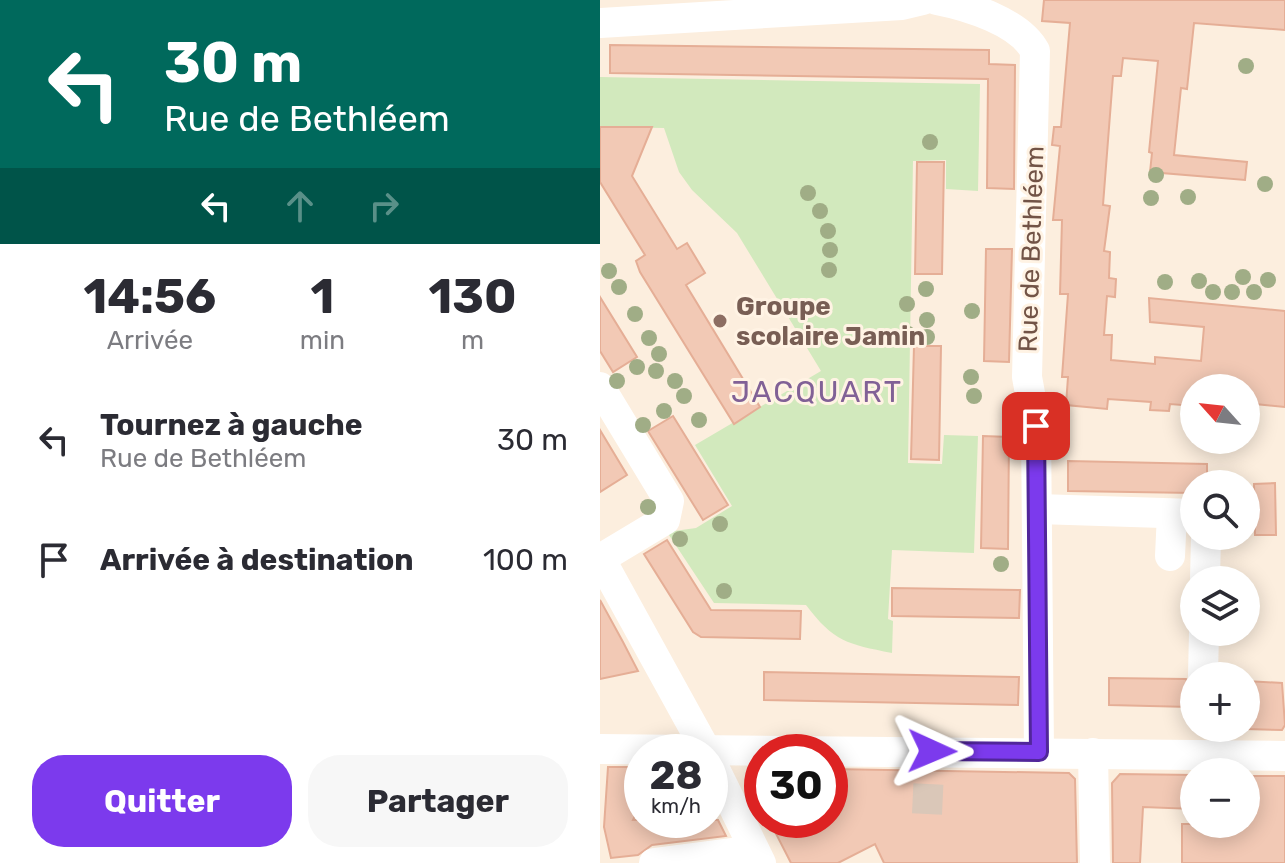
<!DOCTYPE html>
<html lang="fr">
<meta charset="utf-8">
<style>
body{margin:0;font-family:Rubik,sans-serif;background:#f7f7f7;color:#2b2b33;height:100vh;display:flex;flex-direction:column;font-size:30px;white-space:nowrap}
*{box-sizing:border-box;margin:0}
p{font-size:26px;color:#7c7c81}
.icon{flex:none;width:44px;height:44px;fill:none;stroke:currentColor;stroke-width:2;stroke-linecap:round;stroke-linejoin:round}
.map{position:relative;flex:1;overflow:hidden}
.details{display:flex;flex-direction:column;background:#fff;width:600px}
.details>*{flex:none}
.guide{background:#00695c;color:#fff;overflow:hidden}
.needle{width:52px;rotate:297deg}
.tools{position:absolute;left:580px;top:374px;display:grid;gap:16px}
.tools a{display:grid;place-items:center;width:80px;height:80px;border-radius:50%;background:#fff;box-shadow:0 4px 20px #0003;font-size:40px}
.speed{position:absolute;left:24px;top:734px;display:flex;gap:16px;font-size:40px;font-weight:700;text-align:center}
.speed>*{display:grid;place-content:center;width:104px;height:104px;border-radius:50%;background:#fff;box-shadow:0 4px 20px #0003;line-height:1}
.speed small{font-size:20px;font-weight:400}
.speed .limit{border:12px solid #d22;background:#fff;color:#111}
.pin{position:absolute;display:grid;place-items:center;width:68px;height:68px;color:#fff;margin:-34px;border-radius:16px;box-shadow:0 4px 12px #0006}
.me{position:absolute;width:88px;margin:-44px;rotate:91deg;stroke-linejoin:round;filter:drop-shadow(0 0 6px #0008)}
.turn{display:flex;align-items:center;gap:28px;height:168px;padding:0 32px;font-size:36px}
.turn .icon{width:104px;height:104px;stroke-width:2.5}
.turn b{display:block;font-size:56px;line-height:68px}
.lanes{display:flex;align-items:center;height:76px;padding:0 32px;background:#0003;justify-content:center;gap:40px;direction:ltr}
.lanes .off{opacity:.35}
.eta{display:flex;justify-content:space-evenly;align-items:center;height:136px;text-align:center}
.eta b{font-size:48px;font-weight:700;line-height:56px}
.primary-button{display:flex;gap:16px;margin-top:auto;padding:16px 32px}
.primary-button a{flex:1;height:92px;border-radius:32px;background:#7c3aed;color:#fff;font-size:32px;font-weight:700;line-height:92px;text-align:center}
.primary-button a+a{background:#f7f7f7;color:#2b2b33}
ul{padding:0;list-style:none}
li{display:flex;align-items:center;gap:24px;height:120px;padding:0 32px}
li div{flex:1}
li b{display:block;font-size:30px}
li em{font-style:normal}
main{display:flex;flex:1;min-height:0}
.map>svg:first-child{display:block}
</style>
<main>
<section class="details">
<div class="guide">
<div class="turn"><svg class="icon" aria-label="left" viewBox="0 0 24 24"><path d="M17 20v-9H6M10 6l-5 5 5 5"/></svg><div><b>30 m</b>Rue de Bethléem</div></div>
<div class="lanes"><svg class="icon" aria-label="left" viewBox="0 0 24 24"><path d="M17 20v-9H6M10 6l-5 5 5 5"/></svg><svg class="icon off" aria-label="ahead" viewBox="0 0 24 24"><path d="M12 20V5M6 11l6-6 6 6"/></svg><svg class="icon off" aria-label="right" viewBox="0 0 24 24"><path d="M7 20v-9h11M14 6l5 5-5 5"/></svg></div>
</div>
<div class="eta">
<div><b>14:56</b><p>Arrivée</p></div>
<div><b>1</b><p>min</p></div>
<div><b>130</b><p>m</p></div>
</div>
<ul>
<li><svg class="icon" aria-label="left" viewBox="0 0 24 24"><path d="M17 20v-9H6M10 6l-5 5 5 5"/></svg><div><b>Tournez à gauche</b><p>Rue de Bethléem</p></div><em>30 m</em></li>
<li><svg class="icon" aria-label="arrive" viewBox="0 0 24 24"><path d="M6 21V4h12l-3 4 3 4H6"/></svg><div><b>Arrivée à destination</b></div><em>100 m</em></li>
</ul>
<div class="primary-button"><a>Quitter</a><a>Partager</a></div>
</section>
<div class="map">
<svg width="685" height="863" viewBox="0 0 685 863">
<rect width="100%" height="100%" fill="#fceede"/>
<path fill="#d2e9bd" d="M0,77L380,84L378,191L346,189V160L313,161L308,463L342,464L344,435L378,436L374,553L292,550L288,619L293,621L292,653C247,644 234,642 206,605L114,603L67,532L96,528L132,506L95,445L221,371L137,233L92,190L79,172L64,128L0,127Z"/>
<g fill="#f2c9b5" stroke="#e5ae96" stroke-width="2">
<polygon points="444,0 685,0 685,30 594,23 587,89 581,88 574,155 647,162 645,180 550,172 552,153 549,152 558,61 523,58 521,76 513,76 503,205 510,206 504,251 510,252 509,278 516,279 515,297 507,296 504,335 512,335 511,360 555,364 555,357 601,361 604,327 550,322 549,298 685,311 685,407 646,403 646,388 594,388 594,406 570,404 569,411 550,410 551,402 508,399 507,409 466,405 468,377 462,377 468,294 460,294 462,220 453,220 460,146 452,145 454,127 461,127 470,23 442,21"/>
<polygon points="10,45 389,50 389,64 415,65 414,189 387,188 388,79 10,73"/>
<polygon points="0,127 52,127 32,176 77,249 87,243 105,273 86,285 160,407 134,424 40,272 36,261 45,255 0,182"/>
<polygon points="317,162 344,162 342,274 315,274"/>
<polygon points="386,249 412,249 409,362 384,361"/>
<polygon points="0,297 37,357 13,372 0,351"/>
<polygon points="314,346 341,346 339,460 311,459"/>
<polygon points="73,416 128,505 103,520 48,431"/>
<polygon points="0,430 27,475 0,492"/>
<polygon points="383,436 409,437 408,549 381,548"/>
<polygon points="468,461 607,464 607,484 594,484 594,493 468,491"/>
<polygon points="675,483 676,535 655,535 654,484"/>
<polygon points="67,540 111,610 201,611 200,639 101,637 93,632 44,554"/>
<polygon points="292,588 420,590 419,618 292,616"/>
<polygon points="0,600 23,642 38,671 0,679"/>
<polygon points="164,672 419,677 418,705 164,700"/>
<polygon points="509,678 586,679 590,688 590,707 509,705"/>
<polygon points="646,681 682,683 685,725 682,730 646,729"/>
<polygon points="8,767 42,767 42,802 33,820 118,820 126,836 52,845 38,855 11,858 4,827"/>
<polygon points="230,769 469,773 475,779 477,863 284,863 275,844 238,863 191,863 169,820 230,820"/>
<polygon points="520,774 594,775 594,809 543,807 540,863 513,863 512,783"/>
<polygon points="646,776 685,776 685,863 582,863 582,824 646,824"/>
</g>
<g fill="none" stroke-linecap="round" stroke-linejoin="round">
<polyline stroke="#dac7b8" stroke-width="30" stroke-dasharray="30 15" stroke-linecap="butt" points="327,814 329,771"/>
<g stroke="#fff" stroke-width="30">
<path d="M337,0C368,6 420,22 435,51L427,377L436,426L439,752"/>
<polyline points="0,23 302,5 323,0"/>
<polyline points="0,387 69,501 65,520 0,559"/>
<polyline points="438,509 594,514"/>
<polyline points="570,556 572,514"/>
<polyline points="0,558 107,752"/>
<polyline points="605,580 606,536"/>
<polyline points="603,676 604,632"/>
<polyline points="0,749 685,756"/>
<polyline points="493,753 495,863"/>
<polyline points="110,759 161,863"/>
<polyline points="54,863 154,850"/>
</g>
</g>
<g fill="#a0ad86">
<circle cx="646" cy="66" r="8"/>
<circle cx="330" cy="142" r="8"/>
<circle cx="556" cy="175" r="8"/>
<circle cx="665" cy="184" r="8"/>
<circle cx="208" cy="193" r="8"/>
<circle cx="588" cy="197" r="8"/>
<circle cx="551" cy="198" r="8"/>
<circle cx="220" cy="211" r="8"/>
<circle cx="228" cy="231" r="8"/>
<circle cx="230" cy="250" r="8"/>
<circle cx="229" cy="270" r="8"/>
<circle cx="9" cy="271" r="8"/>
<circle cx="643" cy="277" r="8"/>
<circle cx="668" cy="280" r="8"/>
<circle cx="599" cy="281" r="8"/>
<circle cx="565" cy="282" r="8"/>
<circle cx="19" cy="287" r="8"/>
<circle cx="326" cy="289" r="8"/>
<circle cx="613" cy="292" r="8"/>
<circle cx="632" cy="292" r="8"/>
<circle cx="654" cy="292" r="8"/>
<circle cx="307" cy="304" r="8"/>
<circle cx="372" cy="311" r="8"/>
<circle cx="35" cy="314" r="8"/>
<circle cx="327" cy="320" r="8"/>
<circle cx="308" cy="334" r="8"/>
<circle cx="327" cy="337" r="8"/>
<circle cx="49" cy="338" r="8"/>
<circle cx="59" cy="354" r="8"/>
<circle cx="37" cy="367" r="8"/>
<circle cx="56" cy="371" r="8"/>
<circle cx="371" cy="377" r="8"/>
<circle cx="17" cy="381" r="8"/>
<circle cx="75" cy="381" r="8"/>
<circle cx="84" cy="396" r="8"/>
<circle cx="374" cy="396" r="8"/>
<circle cx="64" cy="411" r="8"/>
<circle cx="99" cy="420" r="8"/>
<circle cx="43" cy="425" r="8"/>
<circle cx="48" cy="507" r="8"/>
<circle cx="120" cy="524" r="8"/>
<circle cx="80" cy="539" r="8"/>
<circle cx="401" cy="564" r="8"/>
<circle cx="124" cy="591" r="8"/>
</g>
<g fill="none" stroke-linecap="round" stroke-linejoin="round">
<g stroke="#51269a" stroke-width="20">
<polyline id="route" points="332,751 439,752 436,426"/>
</g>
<use href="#route" stroke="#7c3aed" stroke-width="14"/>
</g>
<circle fill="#8d6e63" stroke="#fff3e4" stroke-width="3" cx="120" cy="321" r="8"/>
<g text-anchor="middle" stroke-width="6" stroke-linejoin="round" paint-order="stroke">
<g font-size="26" fill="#725346" stroke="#fff3e4">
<text transform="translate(431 249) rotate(-88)" y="9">Rue de Bethléem</text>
</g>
<g font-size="26" font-weight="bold" fill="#785e54" stroke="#fff3e4" text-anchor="start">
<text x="136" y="315">Groupe<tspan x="136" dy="30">scolaire Jamin</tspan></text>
</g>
<g font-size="30" letter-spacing="2" fill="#816196" stroke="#fff3e4">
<text x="217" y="402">JACQUART</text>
</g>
</g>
</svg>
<div class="tools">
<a><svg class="needle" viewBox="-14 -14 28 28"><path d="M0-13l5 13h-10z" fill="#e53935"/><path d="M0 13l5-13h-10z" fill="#7c7c81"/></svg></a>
<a><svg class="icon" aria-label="search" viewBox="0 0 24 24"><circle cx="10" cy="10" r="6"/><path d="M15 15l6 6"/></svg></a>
<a><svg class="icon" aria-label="layers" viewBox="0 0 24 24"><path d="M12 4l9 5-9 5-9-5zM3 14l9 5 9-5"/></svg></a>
<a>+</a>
<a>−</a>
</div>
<div class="speed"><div>28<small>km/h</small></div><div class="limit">30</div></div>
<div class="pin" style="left:436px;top:426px;background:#d93025"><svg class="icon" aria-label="arrive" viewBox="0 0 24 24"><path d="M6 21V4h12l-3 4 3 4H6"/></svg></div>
<svg class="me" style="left:332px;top:751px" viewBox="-20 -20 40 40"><path d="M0-17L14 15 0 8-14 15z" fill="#7c3aed" stroke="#fff" stroke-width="4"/></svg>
</div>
</main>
